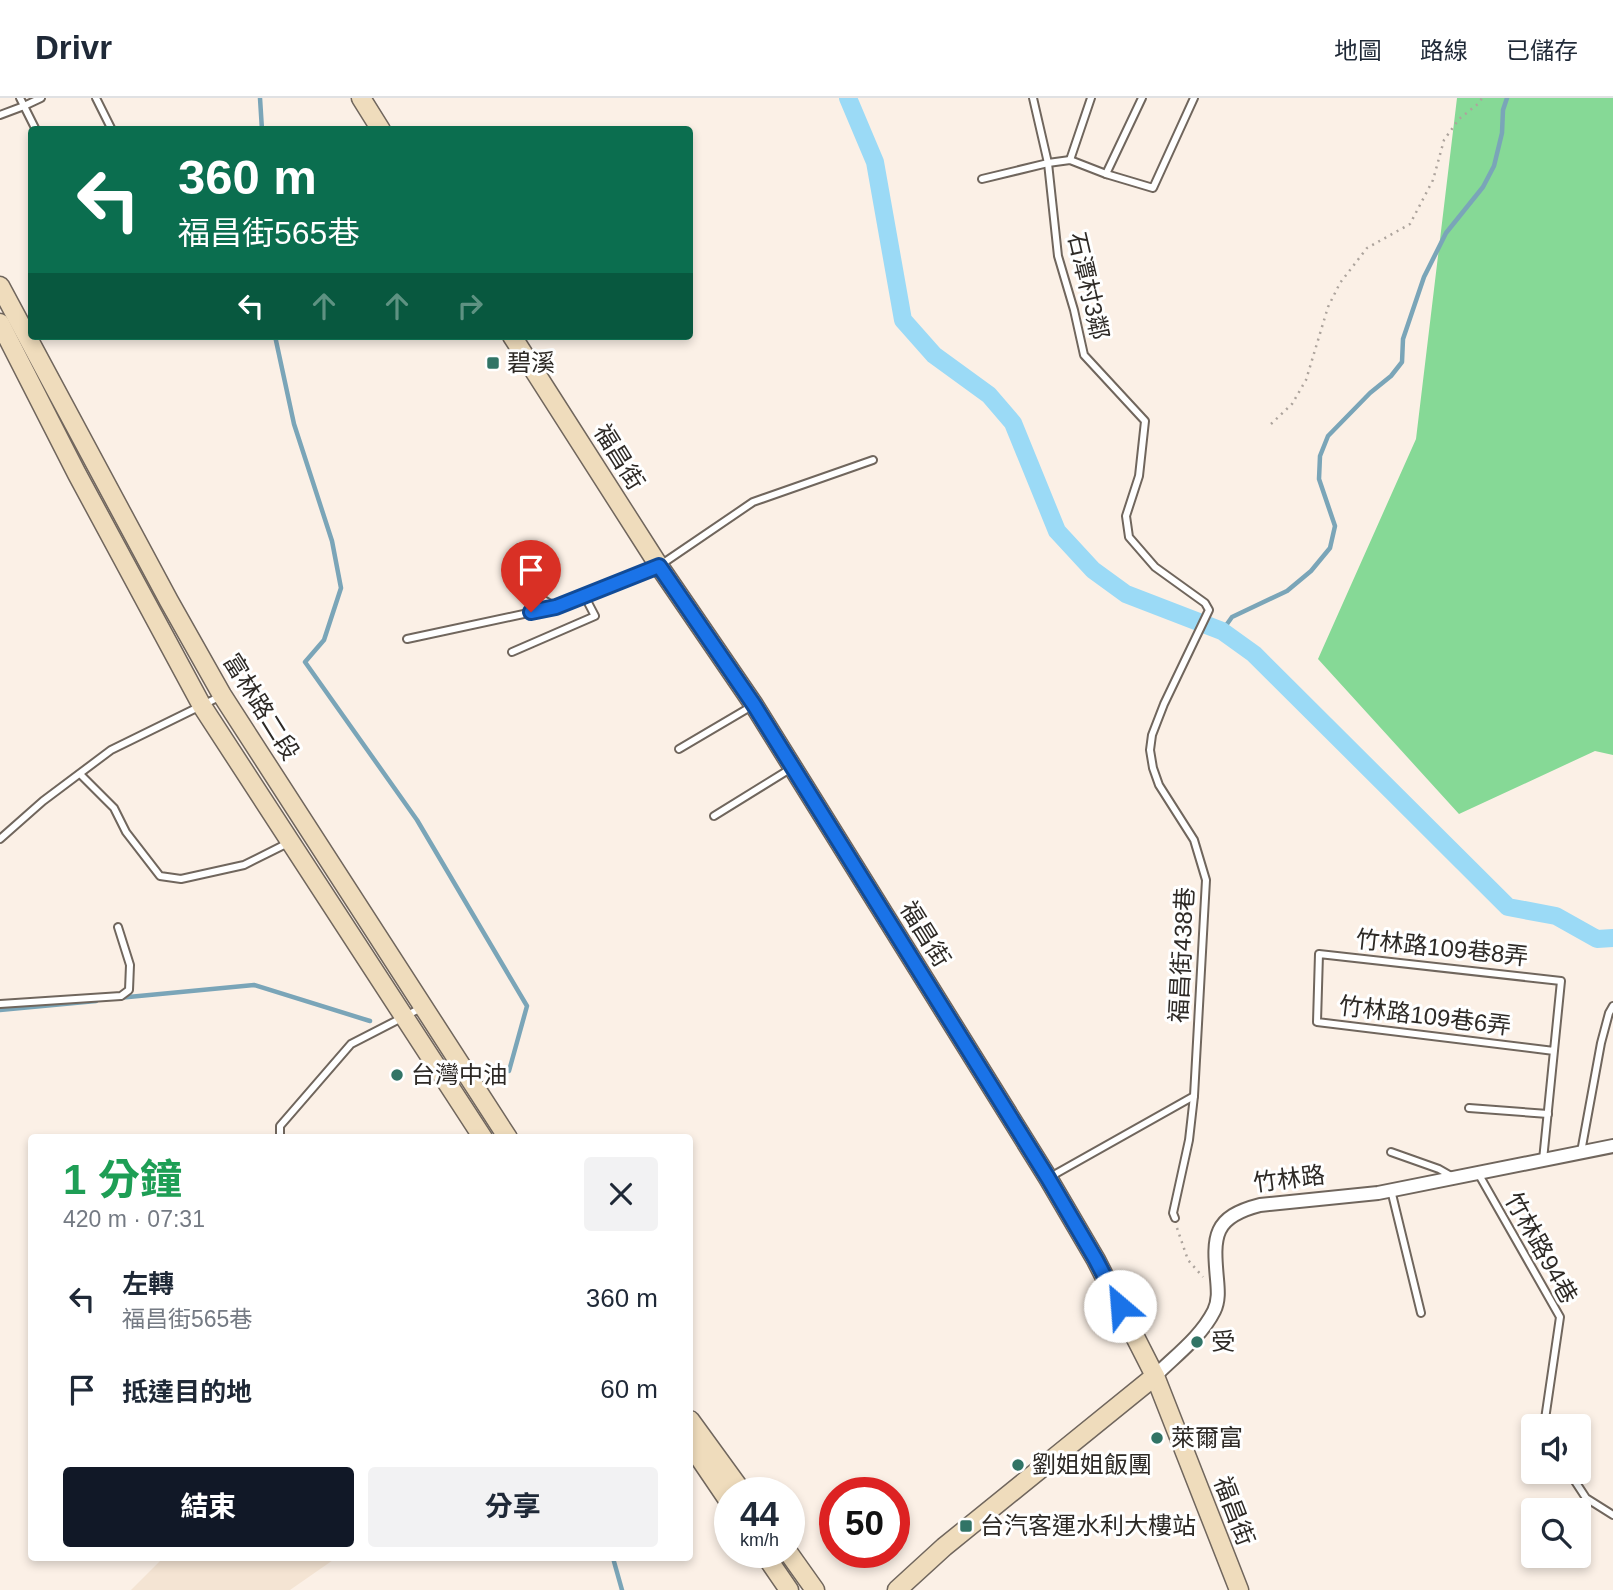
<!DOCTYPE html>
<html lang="zh-TW">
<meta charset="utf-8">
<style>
body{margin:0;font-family:Helvetica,"Noto Sans TC",sans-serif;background:#f2f2f3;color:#1f2937;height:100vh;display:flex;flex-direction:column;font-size:26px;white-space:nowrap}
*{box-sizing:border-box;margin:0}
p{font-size:23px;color:#747a83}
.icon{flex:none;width:38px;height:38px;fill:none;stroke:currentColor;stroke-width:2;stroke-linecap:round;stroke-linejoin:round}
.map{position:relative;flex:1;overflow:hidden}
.details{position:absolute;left:28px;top:1036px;width:665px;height:427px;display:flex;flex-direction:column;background:#fff;border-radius:7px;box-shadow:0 4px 10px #0003}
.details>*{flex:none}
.guide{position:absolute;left:28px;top:28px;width:665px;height:214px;border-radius:7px;box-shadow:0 4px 10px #0003;background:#0b6e4f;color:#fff;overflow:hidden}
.controls{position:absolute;left:1521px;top:1316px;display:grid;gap:14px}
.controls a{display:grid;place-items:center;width:70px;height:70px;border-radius:7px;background:#fff;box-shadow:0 4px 10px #0003;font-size:35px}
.speed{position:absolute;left:714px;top:1379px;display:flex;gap:14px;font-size:35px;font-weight:700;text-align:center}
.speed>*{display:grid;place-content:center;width:91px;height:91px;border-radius:50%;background:#fff;box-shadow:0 4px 10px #0003;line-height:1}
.speed small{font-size:18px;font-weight:400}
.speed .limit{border:10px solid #d22;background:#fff;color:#111}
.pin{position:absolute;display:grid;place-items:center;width:60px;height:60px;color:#fff;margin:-72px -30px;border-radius:50% 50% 50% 0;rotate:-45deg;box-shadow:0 0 7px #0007}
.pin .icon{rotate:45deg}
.me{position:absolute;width:77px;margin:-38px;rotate:333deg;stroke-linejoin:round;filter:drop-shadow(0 0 5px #0008)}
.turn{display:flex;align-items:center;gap:24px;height:147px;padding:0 35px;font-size:32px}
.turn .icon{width:91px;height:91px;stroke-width:2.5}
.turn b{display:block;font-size:49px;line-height:60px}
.lanes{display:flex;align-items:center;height:66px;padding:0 35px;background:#0003;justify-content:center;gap:35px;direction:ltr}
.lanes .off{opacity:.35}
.round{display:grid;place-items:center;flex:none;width:74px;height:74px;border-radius:7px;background:#f2f2f3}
.overview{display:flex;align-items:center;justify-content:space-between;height:119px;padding:0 35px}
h1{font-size:42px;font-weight:700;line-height:52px;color:#1e9e55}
.action{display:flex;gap:14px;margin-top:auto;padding:14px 35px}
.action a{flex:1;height:80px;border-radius:7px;background:#111827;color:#fff;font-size:28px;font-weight:700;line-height:80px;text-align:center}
.action a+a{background:#f2f2f3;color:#1f2937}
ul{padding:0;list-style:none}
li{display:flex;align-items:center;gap:21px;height:91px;padding:0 35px}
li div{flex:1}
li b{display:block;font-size:26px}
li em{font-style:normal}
header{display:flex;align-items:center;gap:42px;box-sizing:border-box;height:98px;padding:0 35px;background:#fff;border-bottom:2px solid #e0e1e3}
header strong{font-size:33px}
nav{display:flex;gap:38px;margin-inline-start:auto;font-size:24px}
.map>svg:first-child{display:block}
</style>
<header>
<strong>Drivr</strong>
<nav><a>地圖</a><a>路線</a><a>已儲存</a></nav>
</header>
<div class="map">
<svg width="1613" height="1492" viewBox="0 0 1613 1492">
<rect width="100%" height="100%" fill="#fbf0e6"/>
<polygon fill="#f4e4d3" points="163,1460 336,1460 290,1492 131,1492"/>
<polygon fill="#86d996" points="1457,0 1613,0 1613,657 1595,653 1459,716 1318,561 1416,341"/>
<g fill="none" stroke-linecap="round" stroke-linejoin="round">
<g stroke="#7aa5b8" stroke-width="4.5">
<polyline points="260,0 262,32"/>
<polyline points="275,238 294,326 332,443 341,490 324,542 305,564 417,722 527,908 509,973"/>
<polyline points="1222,533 1232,519 1287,493 1311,473 1330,450 1335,428 1319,381 1320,358 1328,338 1370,295 1391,278 1402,264 1403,241 1424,179 1446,135 1483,89 1494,68 1502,35 1503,12 1507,0"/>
<polyline points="118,900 254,887 370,923"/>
<polyline points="0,912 96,903"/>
<polyline points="613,1460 622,1492"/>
</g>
<polyline stroke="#9bdaf6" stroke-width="18" points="848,0 875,64 903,222 934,257 989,297 1013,325 1057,433 1093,472 1126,496 1222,533 1254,556 1508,809 1556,818 1597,841 1613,840"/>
<g stroke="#70665d" stroke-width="10">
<g id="lane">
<polyline points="96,0 112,32"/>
<polyline points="1033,0 1048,65 1058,158 1074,212 1084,257 1145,323 1139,378 1126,418 1129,439 1155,469 1205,505 1209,512 1164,606 1152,637 1150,652 1153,670 1159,687 1194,742 1206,782 1194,998 1050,1079"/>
<polyline points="0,17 24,8 20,0"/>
<polyline points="36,32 24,8 41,0"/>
<polyline points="1070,62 1091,0"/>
<polyline points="1106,76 1153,90 1194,0"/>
<polyline points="982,81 1048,65 1070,62 1106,76 1142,0"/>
<polyline points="519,450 528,493 556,509"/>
<polyline points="407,541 556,509 659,468 753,404 873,362"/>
<polyline points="512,554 595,518 584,497"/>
<polyline points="679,651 752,608"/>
<polyline points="80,676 114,710 126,734 160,778 181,781 244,767 290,744"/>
<polyline points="714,718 790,671"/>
<polyline points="0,741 43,703 111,652 221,598"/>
<polyline points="0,906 121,898 129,892 130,867 118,829"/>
<polyline points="1469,1010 1548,1016"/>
<polyline points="280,1040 280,1028 351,946 421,910"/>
<polyline points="1391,1054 1439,1071 1453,1079"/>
<polyline points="1581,1054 1601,945 1609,915 1613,908"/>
<polyline points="1543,1062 1561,883 1319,856 1317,924 1554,953"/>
<polyline points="1478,1075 1560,1219 1544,1328"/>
<polyline points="1391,1092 1421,1215"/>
<polyline points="1175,1120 1173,1115 1189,1042 1194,998"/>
<polyline points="1569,1374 1586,1400 1613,1417"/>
</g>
</g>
<g stroke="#70665d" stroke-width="16">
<path id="street" d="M1155,1278C1175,1258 1201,1239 1214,1213C1219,1203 1218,1192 1217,1181C1213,1138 1213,1119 1260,1107L1378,1095L1613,1048"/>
</g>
<g stroke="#70665d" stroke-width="21">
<g id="secondary">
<polyline points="361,0 381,32"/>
<polyline points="0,188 169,503 222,597 508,1040"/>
<polyline points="0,225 77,376 202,608 483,1040"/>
<polyline points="512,238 659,468 754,607 1048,1080 1096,1162 1155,1278 1239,1492"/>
<polyline points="690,1322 743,1395"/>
<polyline points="690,1346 730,1405"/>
<polyline points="763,1454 789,1492"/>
<polyline points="788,1454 815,1492"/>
<polyline points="897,1492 944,1449 1155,1278"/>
</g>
</g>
<g stroke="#ada49d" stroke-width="2.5" stroke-dasharray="2 5" stroke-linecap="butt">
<polyline points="1271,326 1292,306 1306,282 1328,209 1340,185 1367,150 1410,126 1433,82 1444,42 1459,21 1479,5 1482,0"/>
<polyline points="1177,1130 1188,1162 1203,1179"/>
</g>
<use href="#lane" stroke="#fff" stroke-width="6"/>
<use href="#street" stroke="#fff" stroke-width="12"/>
<use href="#secondary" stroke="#efdcbc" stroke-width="18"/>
</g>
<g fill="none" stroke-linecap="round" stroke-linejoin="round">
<g stroke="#114b97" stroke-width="18">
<polyline id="route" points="531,514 556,509 659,468 754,607 1048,1080 1096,1162 1120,1208"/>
</g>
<use href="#route" stroke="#1a73e8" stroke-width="12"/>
</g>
<g fill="#317466" stroke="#fff" stroke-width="2.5">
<rect x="486" y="258" width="14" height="14" rx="3.5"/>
<circle cx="397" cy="977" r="7"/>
<circle cx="1197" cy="1244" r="7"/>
<circle cx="1157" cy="1340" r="7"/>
<circle cx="1018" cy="1367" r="7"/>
<rect x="959" y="1421" width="14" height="14" rx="3.5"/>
</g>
<g text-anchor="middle" stroke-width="6" stroke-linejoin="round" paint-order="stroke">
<g font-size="24" fill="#2e2a26" stroke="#fff">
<text transform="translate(1088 188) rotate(77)" y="8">石潭村3鄰</text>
<text transform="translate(619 359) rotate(58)" y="8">福昌街</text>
<text transform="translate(261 609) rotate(58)" y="8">富林路二段</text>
<text transform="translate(925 836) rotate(58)" y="8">福昌街</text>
<text transform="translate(1442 850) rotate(6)" y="8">竹林路109巷8弄</text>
<text transform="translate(1182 857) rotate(-87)" y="8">福昌街438巷</text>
<text transform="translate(1425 918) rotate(7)" y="8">竹林路109巷6弄</text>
<text transform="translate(1289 1081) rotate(-7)" y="8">竹林路</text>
<text transform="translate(1541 1150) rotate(61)" y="8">竹林路94巷</text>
<text transform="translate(1234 1413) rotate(69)" y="8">福昌街</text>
</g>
<g font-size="24" fill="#2e2a26" stroke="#fff" text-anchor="start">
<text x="507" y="273">碧溪</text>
<text x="411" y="985">台灣中油</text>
<text x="1211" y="1252">受</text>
<text x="1171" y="1348">萊爾富</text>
<text x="1032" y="1375">劉姐姐飯團</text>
<text x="980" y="1436">台汽客運水利大樓站</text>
</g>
</g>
</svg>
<div class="controls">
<a><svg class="icon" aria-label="sound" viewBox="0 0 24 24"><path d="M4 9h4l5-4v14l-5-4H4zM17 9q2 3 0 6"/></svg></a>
<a><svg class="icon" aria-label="search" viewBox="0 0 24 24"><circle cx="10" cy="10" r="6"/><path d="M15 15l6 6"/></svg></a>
</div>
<div class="speed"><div>44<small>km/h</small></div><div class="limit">50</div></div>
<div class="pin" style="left:531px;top:514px;background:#d93025"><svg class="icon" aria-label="arrive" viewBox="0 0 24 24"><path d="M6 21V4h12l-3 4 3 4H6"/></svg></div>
<svg class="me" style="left:1120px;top:1208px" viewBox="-20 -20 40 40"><circle r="19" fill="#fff"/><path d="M0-13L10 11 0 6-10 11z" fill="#1a73e8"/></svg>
<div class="guide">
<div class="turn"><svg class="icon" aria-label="left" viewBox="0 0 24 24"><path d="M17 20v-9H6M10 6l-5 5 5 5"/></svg><div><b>360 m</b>福昌街565巷</div></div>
<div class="lanes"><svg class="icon" aria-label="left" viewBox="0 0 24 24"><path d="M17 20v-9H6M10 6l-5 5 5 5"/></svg><svg class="icon off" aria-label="ahead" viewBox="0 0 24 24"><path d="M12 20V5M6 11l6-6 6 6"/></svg><svg class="icon off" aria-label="ahead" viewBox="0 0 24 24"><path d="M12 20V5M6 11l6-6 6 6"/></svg><svg class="icon off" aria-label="right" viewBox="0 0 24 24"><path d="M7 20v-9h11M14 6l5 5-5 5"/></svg></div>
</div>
<section class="details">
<div class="overview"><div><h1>1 分鐘</h1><p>420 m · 07:31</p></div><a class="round"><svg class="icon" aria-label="close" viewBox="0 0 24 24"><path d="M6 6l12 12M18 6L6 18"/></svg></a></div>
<ul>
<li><svg class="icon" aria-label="left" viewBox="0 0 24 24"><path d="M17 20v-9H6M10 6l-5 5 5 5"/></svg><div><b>左轉</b><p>福昌街565巷</p></div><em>360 m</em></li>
<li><svg class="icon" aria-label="arrive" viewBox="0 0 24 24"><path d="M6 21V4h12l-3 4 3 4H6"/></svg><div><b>抵達目的地</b></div><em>60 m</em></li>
</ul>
<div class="action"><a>結束</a><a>分享</a></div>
</section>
</div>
